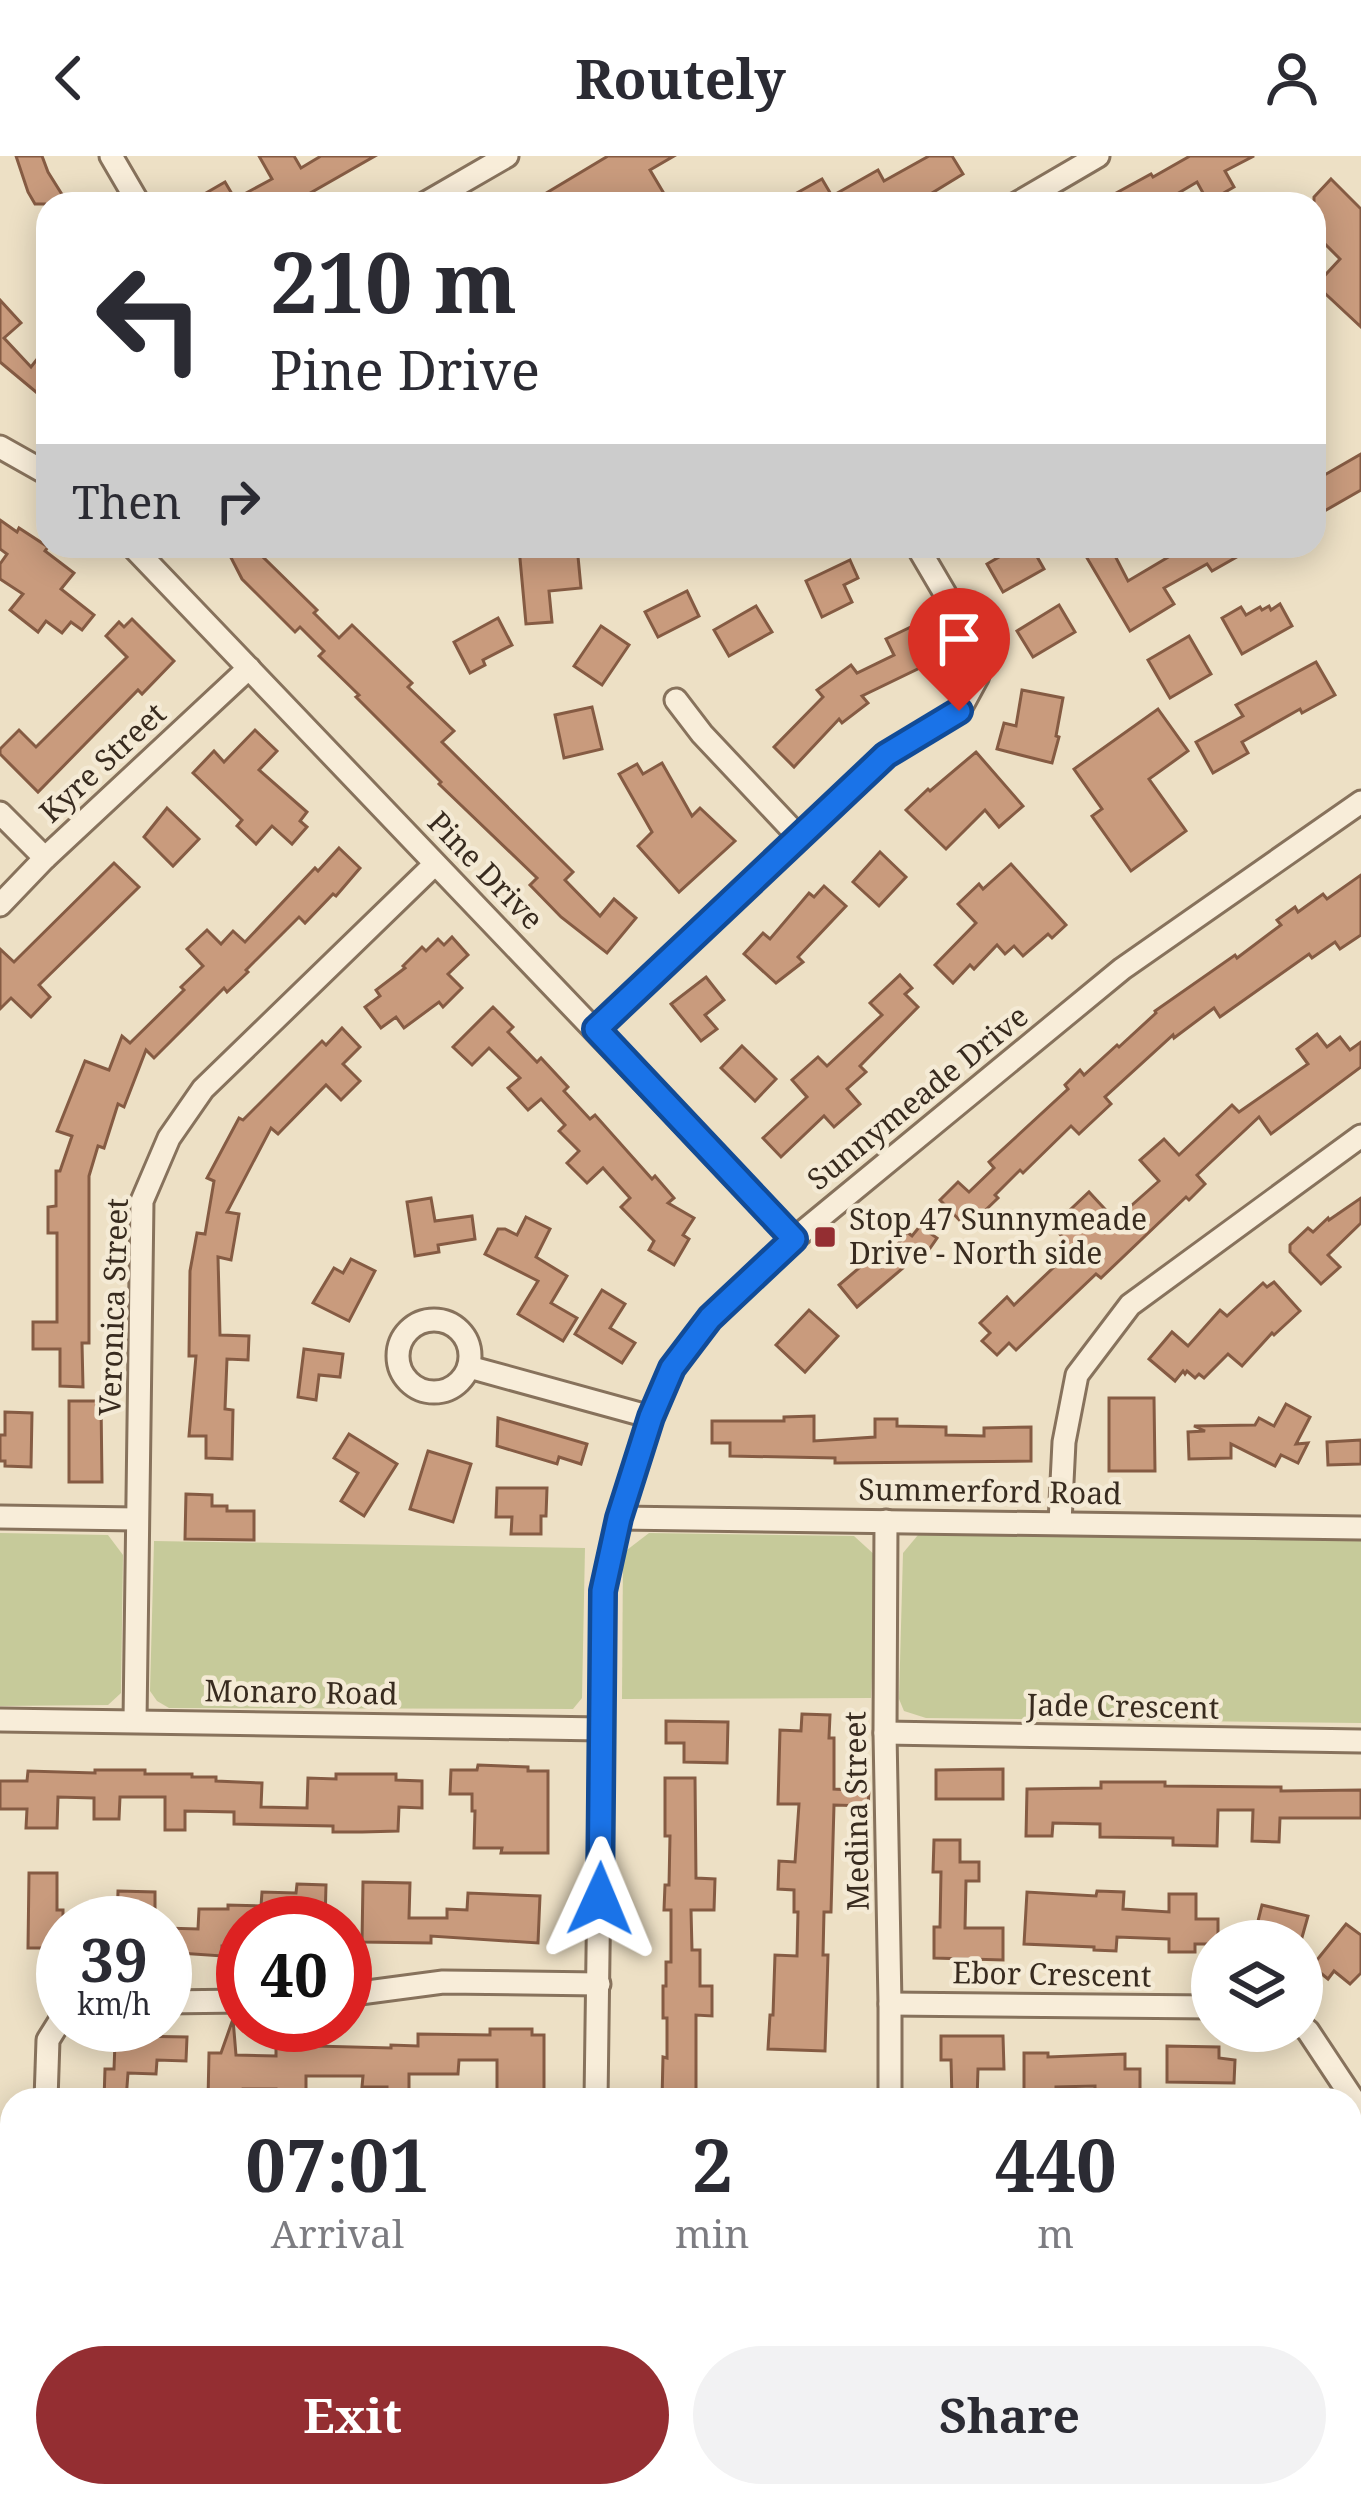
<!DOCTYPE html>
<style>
body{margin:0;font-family:"Noto Serif",serif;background:#f2f2f3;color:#2b2b33;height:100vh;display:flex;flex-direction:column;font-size:45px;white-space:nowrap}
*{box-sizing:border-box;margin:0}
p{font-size:39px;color:#7c7c81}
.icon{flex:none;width:66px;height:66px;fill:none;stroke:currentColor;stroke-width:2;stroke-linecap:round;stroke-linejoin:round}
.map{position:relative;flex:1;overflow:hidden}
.panel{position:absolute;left:0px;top:1932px;width:1362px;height:420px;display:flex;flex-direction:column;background:#fff;border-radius:36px 36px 0 0;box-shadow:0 6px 30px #0003}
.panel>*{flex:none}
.banner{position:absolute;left:36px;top:36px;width:1290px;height:366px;border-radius:36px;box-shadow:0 6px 30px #0003;background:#fff;color:#2b2b33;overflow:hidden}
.controls{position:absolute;left:1191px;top:1764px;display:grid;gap:24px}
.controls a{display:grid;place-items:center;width:132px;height:132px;border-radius:50%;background:#fff;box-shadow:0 6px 30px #0003;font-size:60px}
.speed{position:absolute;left:36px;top:1740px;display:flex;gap:24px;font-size:60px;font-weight:700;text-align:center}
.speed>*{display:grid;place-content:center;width:156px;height:156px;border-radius:50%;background:#fff;box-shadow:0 6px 30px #0003;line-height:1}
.speed small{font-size:30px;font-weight:400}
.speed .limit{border:18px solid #d22;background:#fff;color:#111}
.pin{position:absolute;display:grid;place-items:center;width:102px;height:102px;color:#fff;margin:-123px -51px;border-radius:50% 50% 50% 0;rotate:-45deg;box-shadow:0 0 12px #0007}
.pin .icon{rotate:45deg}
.me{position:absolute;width:132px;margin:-66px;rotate:1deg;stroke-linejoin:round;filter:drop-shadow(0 0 9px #0008)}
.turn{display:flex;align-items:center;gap:42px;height:252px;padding:0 36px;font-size:54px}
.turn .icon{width:156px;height:156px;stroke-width:2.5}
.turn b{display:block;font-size:84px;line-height:102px}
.then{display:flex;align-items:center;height:114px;padding:0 36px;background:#0003;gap:24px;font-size:45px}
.eta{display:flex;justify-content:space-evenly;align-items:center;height:204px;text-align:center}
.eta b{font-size:72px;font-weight:700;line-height:84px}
.primary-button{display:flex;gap:24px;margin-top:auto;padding:24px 36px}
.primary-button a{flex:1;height:138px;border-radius:72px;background:#942e32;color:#fff;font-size:48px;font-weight:700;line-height:138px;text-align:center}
.primary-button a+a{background:#f2f2f3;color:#2b2b33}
header{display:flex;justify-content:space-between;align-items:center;height:156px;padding:0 36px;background:#fff;font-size:54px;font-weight:700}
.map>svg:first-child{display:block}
</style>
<header><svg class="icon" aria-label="back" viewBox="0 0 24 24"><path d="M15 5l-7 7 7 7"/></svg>Routely<svg class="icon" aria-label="person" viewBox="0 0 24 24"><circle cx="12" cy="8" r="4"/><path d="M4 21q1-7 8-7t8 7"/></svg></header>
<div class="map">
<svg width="1361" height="2352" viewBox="0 0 1361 2352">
<rect width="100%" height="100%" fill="#ede0c5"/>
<g fill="#c6ca9a">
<polygon points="0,1377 108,1379 123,1399 121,1537 108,1549 0,1550"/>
<polygon points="649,1377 854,1380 877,1401 871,1542 622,1543 623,1397"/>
<polygon points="918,1379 1361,1380 1361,1567 926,1562 904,1555 899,1543 903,1397"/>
<polygon points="154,1385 585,1392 582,1542 573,1553 169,1552 157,1545 150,1535"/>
<rect x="0" y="2022" width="12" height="196"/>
</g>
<g fill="#c99b7d" stroke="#855b43" stroke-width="3">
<polygon points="16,0 42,0 48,16 68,48 35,48 28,36"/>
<polygon points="259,0 294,0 301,12 321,0 375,0 291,48 187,48 225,26 235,43 272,23"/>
<polygon points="608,0 674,0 650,14 666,41 653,48 528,48"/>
<polygon points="929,0 952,0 963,18 914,48 777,48 822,23 832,40 878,14 884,25"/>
<polygon points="1190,0 1254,0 1225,15 1234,31 1208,46 1197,26 1160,48 1096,48 1151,18 1153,21"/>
<polygon points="1331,23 1361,53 1361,171 1316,129 1340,103 1314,77 1314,41"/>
<polygon points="0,144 21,167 4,182 31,211 38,202 48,211 48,246 0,206"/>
<polygon points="1361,298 1361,334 1314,361 1314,325"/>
<polygon points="0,364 17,376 19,372 48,391 45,395 74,417 61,433 94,459 82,474 71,466 62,477 46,465 38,476 10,454 23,438 0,423 0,408 7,398 0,393"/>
<polygon points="225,390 257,390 262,400 317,454 314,457 339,482 352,469 412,527 408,531 454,575 442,586 573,716 565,724 600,760 614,743 636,762 607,797 561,761 530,729 537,722 439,628 441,626 356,541 359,539 319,500 324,495 300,471 295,476 242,423"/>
<polygon points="530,390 577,390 581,432 549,435 552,466 526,468 519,392"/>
<polygon points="1018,390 1031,390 1044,413 1003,436 987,408"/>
<polygon points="1080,390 1110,390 1128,425 1187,390 1256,390 1212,415 1207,408 1164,432 1174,448 1130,475"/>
<polygon points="850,404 858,422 844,429 852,446 822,461 806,425"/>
<polygon points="687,435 699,460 658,481 645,456"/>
<polygon points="1280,448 1292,470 1242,498 1222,462 1241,451 1246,459 1260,451 1262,454 1269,450 1271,454"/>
<polygon points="1059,449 1075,476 1033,501 1017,475"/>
<polygon points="756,450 772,476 729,500 714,474"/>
<polygon points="498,462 512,489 483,504 485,509 470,517 454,486"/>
<polygon points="132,463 174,505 142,538 138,534 38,636 0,598 0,593 19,574 36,591 127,501 106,480 119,466 124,471"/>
<polygon points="915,469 932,506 862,540 868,547 842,567 839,563 794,611 774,591 823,541 817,534 851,509 857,517 894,499 886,483"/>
<polygon points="601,470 629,489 602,529 574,510"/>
<polygon points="1189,480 1211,518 1170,542 1148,504"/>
<polygon points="1316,506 1335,539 1302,557 1300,553 1242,586 1248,597 1213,617 1196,586 1243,560 1236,549"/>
<polygon points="1022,534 1063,542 1056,580 1059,581 1052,607 997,593 1004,567 1016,570"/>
<polygon points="592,551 602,593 564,602 555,559"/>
<polygon points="1158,553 1188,595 1149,623 1186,675 1131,715 1092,660 1102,653 1074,613"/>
<polygon points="255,574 277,595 259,614 307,656 300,665 307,671 292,688 272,670 256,688 237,670 242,664 193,617 214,595 224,606"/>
<polygon points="976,596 1023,650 999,671 985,654 946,693 906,654 928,633 930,635"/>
<polygon points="662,607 692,660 700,652 735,685 679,736 638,690 652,676 619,618 637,608 643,618"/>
<polygon points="167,652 199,683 173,710 144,681"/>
<polygon points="339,692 360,712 336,740 333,738 305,767 299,761 246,814 248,816 227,836 224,832 154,902 146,894 124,951 118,948 104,992 98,990 89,1020 89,1187 82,1187 83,1231 60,1230 60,1193 33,1193 33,1166 57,1166 57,1077 48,1077 48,1051 56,1050 56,1015 60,1015 72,980 57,975 85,905 109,914 122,880 130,887 184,834 181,831 203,810 187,793 207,774 221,788 233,775 245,786 315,712 318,715"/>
<polygon points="880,696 906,721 879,750 853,726"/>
<polygon points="114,707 139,731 39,829 50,841 31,861 11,842 0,853 0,793 14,806"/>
<polygon points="1011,708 1066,769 1052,782 1048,778 1023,800 1014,790 1005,798 997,789 974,813 970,809 953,827 935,809 976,767 958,748 979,728 983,733"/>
<polygon points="1361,719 1361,779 1340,793 1335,786 1312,802 1309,798 1220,861 1214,852 1174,882 1173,879 1105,941 1111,948 1079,978 1071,970 1023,1017 1020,1014 995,1039 998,1042 967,1072 940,1044 958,1026 969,1036 994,1012 989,1006 1068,933 1065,929 1080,914 1084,919 1117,889 1119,891 1156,857 1155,855 1235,799 1237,802 1281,769 1277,764 1295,751 1298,756 1323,738 1327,743"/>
<polygon points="824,730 846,750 798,801 803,806 776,827 744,798 763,777 770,783 809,737 814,741"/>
<polygon points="452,781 468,799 448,818 462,832 443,851 439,846 404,872 396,861 381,872 365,851 380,840 376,834 405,812 403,810 422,791 426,795 438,783 444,789"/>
<polygon points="900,819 912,832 905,838 918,851 860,910 866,916 847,933 860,948 834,971 824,960 781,1001 763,982 807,941 792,924 818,901 827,910 882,859 870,847"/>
<polygon points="706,821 724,844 705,859 717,873 701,885 671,848"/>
<polygon points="493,851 513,871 508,876 537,906 541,902 568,931 564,935 590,963 595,959 652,1023 655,1020 674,1042 668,1047 694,1062 683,1079 689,1083 674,1109 649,1094 654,1085 621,1051 630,1042 603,1012 587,1027 567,1007 579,995 559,975 565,969 541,943 528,954 508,932 520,922 489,892 472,909 453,891"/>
<polygon points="342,872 360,891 343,908 360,925 341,944 326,929 278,978 271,972 227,1056 239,1058 231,1104 218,1101 220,1179 249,1180 248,1204 227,1203 225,1253 233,1254 232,1303 206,1302 206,1280 189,1280 196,1200 189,1200 190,1115 197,1077 205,1078 214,1025 207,1022 239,962 243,964 322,885 326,889"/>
<polygon points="1317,878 1327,891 1340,881 1350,894 1361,886 1361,911 1271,978 1259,961 1197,1019 1205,1028 1189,1044 1186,1041 1101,1122 1096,1118 1016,1194 1009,1187 997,1199 982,1185 990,1177 980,1167 1007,1141 1014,1149 1054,1111 1046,1103 1065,1084 1053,1070 1089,1036 1115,1064 1159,1025 1140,1004 1164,983 1179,999 1232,949 1239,956 1308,908 1297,893"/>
<polygon points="742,890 776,923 755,945 721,912"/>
<polygon points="431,1042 435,1065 472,1060 475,1083 438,1089 439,1096 415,1100 407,1046"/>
<polygon points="1361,1042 1361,1067 1328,1099 1340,1111 1321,1128 1290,1096 1290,1089 1308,1072 1313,1076 1328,1062 1329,1064"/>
<polygon points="526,1061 550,1073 536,1101 567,1120 551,1147 577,1162 563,1185 518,1158 538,1125 485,1098 498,1073 505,1073 517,1079"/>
<polygon points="920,1070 937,1082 919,1108 911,1102 903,1112 857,1151 839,1129 872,1101 881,1111 907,1076 912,1080"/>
<polygon points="351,1103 375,1115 349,1165 313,1147 334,1112 343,1117"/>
<polygon points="1274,1126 1300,1155 1274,1179 1272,1177 1242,1210 1228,1198 1204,1222 1199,1218 1195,1222 1187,1215 1185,1218 1183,1215 1175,1225 1149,1203 1172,1176 1188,1190 1220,1154 1227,1160 1263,1127 1267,1131"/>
<polygon points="602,1134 625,1148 610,1172 635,1187 622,1207 575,1178"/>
<polygon points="809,1154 838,1180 805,1216 776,1189"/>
<polygon points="304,1193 343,1198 340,1221 319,1219 316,1244 298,1241"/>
<polygon points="1109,1242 1154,1242 1155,1315 1109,1315"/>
<polygon points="69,1245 101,1245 102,1326 69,1326"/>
<polygon points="1286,1248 1310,1261 1296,1288 1308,1287 1298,1307 1281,1299 1275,1310 1231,1288 1231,1302 1189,1303 1188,1276 1205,1275 1194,1270 1255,1269 1259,1262 1274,1270"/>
<polygon points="5,1256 32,1257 31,1311 5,1310 5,1305 0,1305 0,1279 5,1279"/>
<polygon points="814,1260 814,1285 875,1281 875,1263 897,1263 897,1270 946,1271 946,1279 984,1280 984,1272 1031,1271 1031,1305 835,1307 835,1302 730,1300 730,1287 712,1287 712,1265 784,1265 784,1261"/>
<polygon points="498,1262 587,1288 581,1308 559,1301 557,1308 497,1290"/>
<polygon points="349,1278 397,1308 364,1360 341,1345 358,1317 334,1302"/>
<polygon points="1361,1284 1361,1308 1328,1309 1327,1286"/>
<polygon points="428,1295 471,1308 453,1366 410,1353"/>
<polygon points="497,1332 547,1332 546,1360 541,1360 541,1378 511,1378 512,1361 496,1361"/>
<polygon points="186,1338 212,1339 212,1350 227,1350 227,1355 254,1355 254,1384 185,1383"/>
<polygon points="802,1558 830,1559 829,1582 834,1582 834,1633 869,1635 868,1650 834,1649 831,1756 824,1756 823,1799 828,1799 825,1895 768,1893 770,1859 773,1859 775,1799 797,1800 798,1756 794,1756 794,1734 778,1733 779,1705 795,1706 799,1648 778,1648 780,1574 801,1575"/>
<polygon points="666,1565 728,1566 727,1607 684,1606 684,1587 666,1587"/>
<polygon points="478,1609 528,1611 528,1615 548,1615 548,1697 501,1697 502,1692 474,1692 475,1655 472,1655 472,1638 450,1638 451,1614 477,1614"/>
<polygon points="1003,1613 1003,1643 936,1643 936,1614"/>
<polygon points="95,1614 145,1614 145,1618 192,1618 192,1621 216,1621 216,1625 262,1627 261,1651 307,1652 308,1622 336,1623 336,1618 396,1618 396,1624 422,1625 422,1652 399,1651 398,1675 362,1676 333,1676 333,1670 234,1668 234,1656 185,1655 185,1674 165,1674 165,1641 120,1641 119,1663 94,1663 94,1642 58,1641 57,1672 26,1672 27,1653 0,1653 0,1625 27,1625 28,1615 95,1617"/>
<polygon points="665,1622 695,1622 696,1722 715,1723 714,1754 691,1754 692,1794 700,1794 700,1830 712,1830 712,1860 696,1859 696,1944 662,1944 663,1901 667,1902 667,1862 663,1862 663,1830 666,1830 666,1806 671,1806 671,1754 664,1754 665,1729 669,1729 670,1680 665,1680"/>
<polygon points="1101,1626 1165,1626 1165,1630 1281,1631 1281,1635 1361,1634 1361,1662 1280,1662 1279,1686 1252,1685 1253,1654 1218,1654 1217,1690 1173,1689 1173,1682 1100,1681 1100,1668 1053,1667 1052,1680 1026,1680 1027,1633 1101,1632"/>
<polygon points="934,1684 960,1684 960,1706 979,1706 979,1725 966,1725 965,1772 1003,1772 1003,1804 934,1802 934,1771 940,1771 941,1716 933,1716"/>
<polygon points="29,1717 57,1717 57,1754 63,1754 63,1792 28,1792"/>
<polygon points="363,1726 410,1727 409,1762 447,1762 447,1753 467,1754 468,1737 540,1740 538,1787 431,1780 431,1787 362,1786"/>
<polygon points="297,1728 326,1729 325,1767 243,1767 243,1790 222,1790 222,1800 165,1796 165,1772 198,1773 199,1753 228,1753 228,1749 261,1750 262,1736 296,1737"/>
<polygon points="118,1735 155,1736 155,1767 117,1767"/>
<polygon points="1097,1735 1124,1736 1123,1753 1169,1756 1169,1738 1196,1738 1196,1763 1218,1763 1218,1785 1212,1785 1212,1788 1195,1788 1195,1796 1169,1796 1169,1783 1117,1781 1116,1795 1094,1794 1094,1791 1024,1788 1027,1736 1096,1740"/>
<polygon points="1262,1749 1308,1760 1301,1785 1253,1785"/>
<polygon points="1346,1768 1361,1779 1361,1817 1350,1828 1334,1815 1328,1823 1312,1810"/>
<polygon points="233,1863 236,1899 276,1900 276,1889 391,1892 391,1889 418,1890 418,1878 490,1879 490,1873 532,1873 532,1879 544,1879 544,1939 497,1939 497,1904 459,1904 458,1918 409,1918 409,1944 387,1944 387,1931 362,1931 363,1920 306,1920 306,1941 303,1944 276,1944 276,1933 243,1933 242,1944 208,1944 209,1897 221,1897"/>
<polygon points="130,1880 187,1881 186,1905 157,1904 156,1918 128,1917 126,1944 104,1944 105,1913 114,1913 115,1887 130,1887"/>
<polygon points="941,1880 1003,1880 1004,1913 978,1913 977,1944 952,1944 951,1904 941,1904"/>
<polygon points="1167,1890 1219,1891 1219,1902 1235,1904 1234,1927 1167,1926"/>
<polygon points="1024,1897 1048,1897 1048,1901 1125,1898 1125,1913 1140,1913 1140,1939 1095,1939 1095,1930 1056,1931 1056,1944 1024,1944"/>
</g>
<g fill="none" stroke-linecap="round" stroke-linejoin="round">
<g stroke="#87725c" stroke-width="27">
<g id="minor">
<polyline points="111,0 139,48"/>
<polyline points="424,48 507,0"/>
<polyline points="1016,48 1098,0"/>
<polyline points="0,291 48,318"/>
<polyline points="132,390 794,1083"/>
<polyline points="676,544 702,578 798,680"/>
<polyline points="0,657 45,702"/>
<polyline points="0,749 45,702 249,512"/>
<polyline points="596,873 886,599 959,555 978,520 967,475 920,395"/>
<circle cx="434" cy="1200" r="36"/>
<polyline points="469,1211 651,1261"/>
<polyline points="0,1361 137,1363"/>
<polyline points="619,1362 1361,1372"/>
<polyline points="886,1365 885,1577 890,1848 890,1944"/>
<polyline points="1060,1366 1064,1286 1077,1219 1130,1149 1361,980"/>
<polyline points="0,1564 602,1573"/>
<polyline points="135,1565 142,1045 169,982 203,933 435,708"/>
<polyline points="885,1577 1361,1585"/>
<polyline points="345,1839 443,1826 599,1828"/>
<polyline points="165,1846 243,1845"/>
<polyline points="890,1848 1212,1851"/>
<polyline points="1302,1870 1308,1875 1361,1955"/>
<polyline points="46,1944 48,1884 63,1860"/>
<polyline points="596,1944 603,1435 619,1362 651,1261 672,1212 710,1162 794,1083 1122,813 1361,646"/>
<polyline points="1350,2181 1361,2174"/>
<polyline points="491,2352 497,2340"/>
<polyline points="814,2352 820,2340"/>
<polyline points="1080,2352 1099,2340"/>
</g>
</g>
<use href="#minor" stroke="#f8edd9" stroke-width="21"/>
</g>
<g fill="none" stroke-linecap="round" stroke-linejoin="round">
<g stroke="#114b97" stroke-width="30">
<polyline id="route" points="600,1743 603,1435 619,1362 651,1261 672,1212 710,1162 794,1083 596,873 886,599 959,555"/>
</g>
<use href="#route" stroke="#1a73e8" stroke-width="21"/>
</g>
<rect fill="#942e32" stroke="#f4ead5" stroke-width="4.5" x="813" y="1069" width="24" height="24" rx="6"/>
<g text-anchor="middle" stroke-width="9" stroke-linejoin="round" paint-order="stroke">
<g font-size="30" fill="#382b1f" stroke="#f4ead5">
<text transform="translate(103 607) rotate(-43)" y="10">Kyre Street</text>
<text transform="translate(485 715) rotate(46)" y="10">Pine Drive</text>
<text transform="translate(918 942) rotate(-39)" y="10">Sunnymeade Drive</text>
<text transform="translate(114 1151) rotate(-88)" y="10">Veronica Street</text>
<text transform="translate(990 1336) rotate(1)" y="10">Summerford Road</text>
<text transform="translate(301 1537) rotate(1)" y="10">Monaro Road</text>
<text transform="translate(1123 1551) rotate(1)" y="10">Jade Crescent</text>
<text transform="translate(857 1655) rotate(-91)" y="10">Medina Street</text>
<text transform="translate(1052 1819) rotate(1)" y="10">Ebor Crescent</text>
</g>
<g font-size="30" fill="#382b1f" stroke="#f4ead5" text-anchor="start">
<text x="849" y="1074">Stop 47 Sunnymeade<tspan x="849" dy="34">Drive - North side</tspan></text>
</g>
</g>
</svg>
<div class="controls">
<a><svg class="icon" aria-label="layers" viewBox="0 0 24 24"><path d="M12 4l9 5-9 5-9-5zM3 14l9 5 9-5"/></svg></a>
</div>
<div class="speed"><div>39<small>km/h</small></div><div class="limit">40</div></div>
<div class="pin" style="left:959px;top:555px;background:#d93025"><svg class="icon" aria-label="arrive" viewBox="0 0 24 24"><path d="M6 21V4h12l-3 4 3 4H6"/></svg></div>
<svg class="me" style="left:600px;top:1743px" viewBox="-20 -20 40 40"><path d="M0-17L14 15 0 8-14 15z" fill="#1a73e8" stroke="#fff" stroke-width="4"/></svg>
<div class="banner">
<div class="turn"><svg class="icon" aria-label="left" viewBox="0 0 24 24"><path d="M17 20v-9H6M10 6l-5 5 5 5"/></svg><div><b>210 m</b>Pine Drive</div></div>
<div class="then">Then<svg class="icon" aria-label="right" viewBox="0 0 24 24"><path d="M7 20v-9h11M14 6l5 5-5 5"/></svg></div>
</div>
<section class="panel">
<div class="eta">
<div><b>07:01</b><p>Arrival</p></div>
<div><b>2</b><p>min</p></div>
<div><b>440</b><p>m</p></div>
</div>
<div class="primary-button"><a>Exit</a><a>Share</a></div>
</section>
</div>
